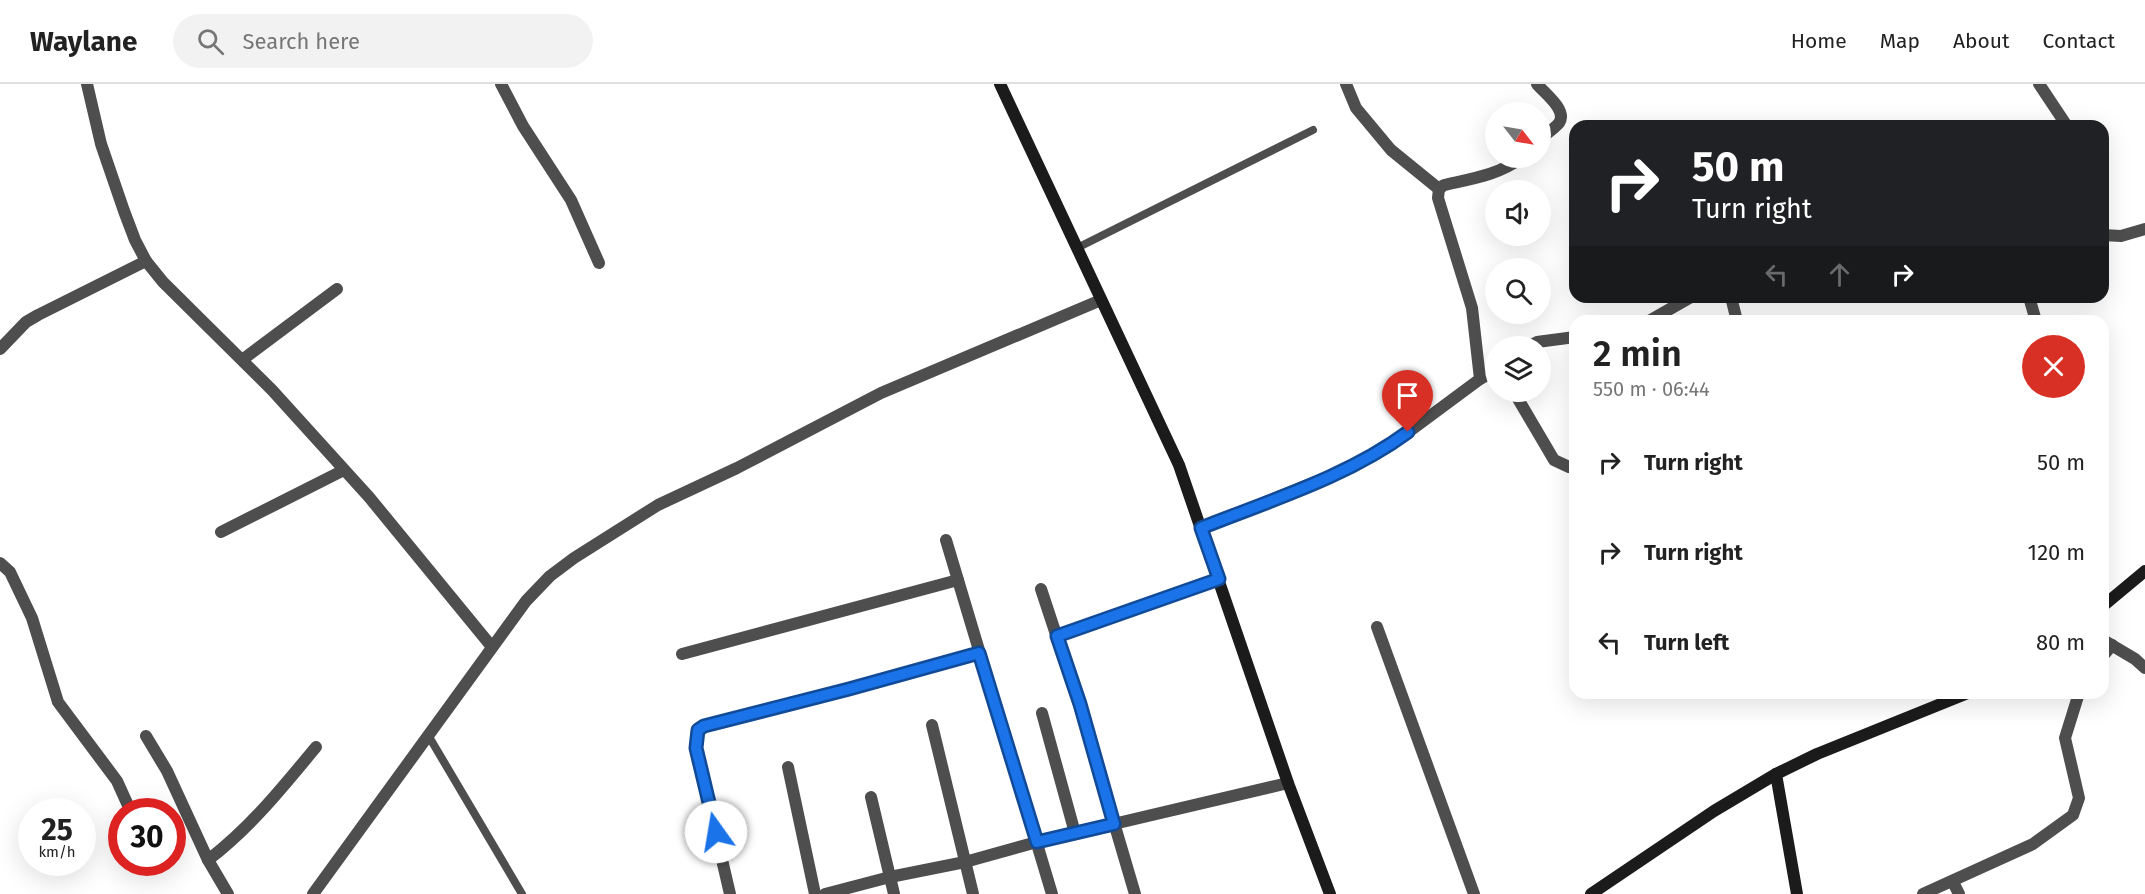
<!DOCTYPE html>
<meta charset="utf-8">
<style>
body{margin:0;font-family:"Fira Sans",sans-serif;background:#f2f2f2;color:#222;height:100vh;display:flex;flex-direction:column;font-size:22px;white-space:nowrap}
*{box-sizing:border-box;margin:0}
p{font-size:20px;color:#767676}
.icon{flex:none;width:33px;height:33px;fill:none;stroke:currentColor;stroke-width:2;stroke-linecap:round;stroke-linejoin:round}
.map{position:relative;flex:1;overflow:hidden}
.drawer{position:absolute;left:1569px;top:231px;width:540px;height:384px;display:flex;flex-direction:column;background:#fff;border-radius:18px;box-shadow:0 6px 24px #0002}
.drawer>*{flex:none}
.hud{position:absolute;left:1569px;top:36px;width:540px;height:183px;border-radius:18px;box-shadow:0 6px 24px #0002;background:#202124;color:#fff;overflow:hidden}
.needle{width:39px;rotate:121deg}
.controls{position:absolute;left:1485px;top:18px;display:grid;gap:12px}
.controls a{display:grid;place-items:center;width:66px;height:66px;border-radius:50%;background:#fff;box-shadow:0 6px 24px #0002;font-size:30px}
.speed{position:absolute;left:18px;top:714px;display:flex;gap:12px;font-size:30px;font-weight:700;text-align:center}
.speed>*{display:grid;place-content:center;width:78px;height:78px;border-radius:50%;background:#fff;box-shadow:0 6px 24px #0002;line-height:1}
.speed small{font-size:15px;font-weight:400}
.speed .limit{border:9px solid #d22;background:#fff;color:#111}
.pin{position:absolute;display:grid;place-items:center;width:51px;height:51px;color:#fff;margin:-62px -26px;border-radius:50% 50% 50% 0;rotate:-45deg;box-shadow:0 0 6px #0007}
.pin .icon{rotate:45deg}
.me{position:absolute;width:66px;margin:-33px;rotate:347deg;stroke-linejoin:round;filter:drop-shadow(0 0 4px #0008)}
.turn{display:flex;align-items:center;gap:21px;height:126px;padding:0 24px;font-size:27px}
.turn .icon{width:78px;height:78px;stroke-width:2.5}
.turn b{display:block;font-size:42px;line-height:51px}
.lanes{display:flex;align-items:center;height:57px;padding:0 24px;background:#0003;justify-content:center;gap:30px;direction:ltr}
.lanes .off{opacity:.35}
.round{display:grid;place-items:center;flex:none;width:63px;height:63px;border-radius:32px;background:#f2f2f2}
.head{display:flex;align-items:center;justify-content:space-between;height:102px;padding:0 24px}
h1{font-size:36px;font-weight:600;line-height:45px}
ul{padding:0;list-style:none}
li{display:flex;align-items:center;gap:18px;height:90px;padding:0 24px}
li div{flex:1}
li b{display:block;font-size:22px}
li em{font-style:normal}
header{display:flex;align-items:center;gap:36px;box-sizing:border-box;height:84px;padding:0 30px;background:#fff;border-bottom:2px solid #e0e0e0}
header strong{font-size:28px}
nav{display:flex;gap:33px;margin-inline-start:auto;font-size:21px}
.search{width:420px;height:54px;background:#f2f2f2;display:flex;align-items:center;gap:15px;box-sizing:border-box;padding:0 21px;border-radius:33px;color:#767676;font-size:22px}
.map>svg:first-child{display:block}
</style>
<header>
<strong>Waylane</strong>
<div class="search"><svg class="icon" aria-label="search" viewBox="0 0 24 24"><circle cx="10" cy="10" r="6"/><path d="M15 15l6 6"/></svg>Search here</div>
<nav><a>Home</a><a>Map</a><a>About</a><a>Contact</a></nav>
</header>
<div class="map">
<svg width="2145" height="810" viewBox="0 0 2145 810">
<rect width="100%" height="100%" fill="#fff"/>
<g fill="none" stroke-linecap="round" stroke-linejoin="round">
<g stroke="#4e4e4e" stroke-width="8">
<polyline points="1077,164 1313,46"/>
<polyline points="428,651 522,810"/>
</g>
<g stroke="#4e4e4e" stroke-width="12">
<polyline points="87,0 101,60 124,127 135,156 146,177 163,198 272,306 369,413 492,563"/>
<polyline points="501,0 523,42 571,116 599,179"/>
<polyline points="1346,0 1356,24 1391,66 1439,105"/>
<path d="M1537,0C1544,9 1568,26 1559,39C1554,45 1546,50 1540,55"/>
<polyline points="2039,0 2067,42"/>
<polyline points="2103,151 2121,152 2145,145"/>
<polyline points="1731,213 1737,237"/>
<polyline points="2029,213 2036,237"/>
<polyline points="1649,237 1691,213"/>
<polyline points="1529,262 1537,258 1575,253"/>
<polyline points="0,265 26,238 38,231 146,177"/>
<polyline points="242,276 337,205"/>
<polyline points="1480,295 1496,286"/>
<polyline points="1514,308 1554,376 1569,383 1575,383"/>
<path d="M1201,444L1345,386L1391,361L1480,295L1472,224L1438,114L1439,105L1444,101C1470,95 1499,91 1521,74"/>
<polyline points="221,448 344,386"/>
<polyline points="946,456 1052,810"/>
<polyline points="0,479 10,488 32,534 58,618 117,697 131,728"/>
<polyline points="1041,505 1079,620 1135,810"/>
<polyline points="1377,543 1474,810"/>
<polyline points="1057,552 1219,495"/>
<polyline points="2103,556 2135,575 2145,584"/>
<polyline points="682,570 958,496"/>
<polyline points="2103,572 2112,561"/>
<polyline points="1042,629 1075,749"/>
<polyline points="932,641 973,810"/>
<polyline points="146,652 167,687 208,776 228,810"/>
<polyline points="788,683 815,810"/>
<polyline points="871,713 894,810"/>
<path d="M208,776C251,743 282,704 316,663"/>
<polyline points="1953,798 1959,810"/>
<polyline points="313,810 526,517 550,492 574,474 658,421 737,384 881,309 1101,216"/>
<polyline points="730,810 696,664 698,646 704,642 849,605 979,569"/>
<polyline points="825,810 890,793 965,778 1037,758 1288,699"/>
<polyline points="1923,810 2033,760 2073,731 2079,714 2065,654 2079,609"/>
</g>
<g stroke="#1b1b1b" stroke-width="12">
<polyline points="1000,0 1179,381 1288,699 1330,810"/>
<polyline points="2103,522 2145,487"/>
<polyline points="1776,690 1797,810"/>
<polyline points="1591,810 1714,727 1776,690 1817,670 1968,609"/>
</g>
</g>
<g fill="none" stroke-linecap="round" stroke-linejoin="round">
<g stroke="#114b97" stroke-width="15">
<path id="route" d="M716,748L696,664L698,646L704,642L849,605L979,569L1037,758L1114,740L1080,620L1057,552L1219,495L1201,444C1271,416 1347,393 1408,348"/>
</g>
<use href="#route" stroke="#1a73e8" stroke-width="10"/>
</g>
</svg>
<div class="controls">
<a><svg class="needle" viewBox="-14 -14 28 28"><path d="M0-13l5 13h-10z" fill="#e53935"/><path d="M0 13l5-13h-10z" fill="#767676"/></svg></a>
<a><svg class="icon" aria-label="sound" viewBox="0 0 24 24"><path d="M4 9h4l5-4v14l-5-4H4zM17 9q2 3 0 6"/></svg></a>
<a><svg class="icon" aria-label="search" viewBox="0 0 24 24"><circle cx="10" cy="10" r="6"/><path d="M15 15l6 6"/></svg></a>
<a><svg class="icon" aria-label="layers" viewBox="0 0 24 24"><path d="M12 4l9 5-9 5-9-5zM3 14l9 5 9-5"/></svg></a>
</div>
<div class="speed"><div>25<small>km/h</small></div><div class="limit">30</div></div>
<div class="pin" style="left:1408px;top:348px;background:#d93025"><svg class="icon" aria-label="arrive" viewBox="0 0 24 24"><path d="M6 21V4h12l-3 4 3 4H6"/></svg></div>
<svg class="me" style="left:716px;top:748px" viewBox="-20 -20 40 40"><circle r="19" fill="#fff"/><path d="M0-13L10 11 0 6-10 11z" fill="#1a73e8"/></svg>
<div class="hud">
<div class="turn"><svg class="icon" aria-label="right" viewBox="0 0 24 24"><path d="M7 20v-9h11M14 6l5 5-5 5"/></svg><div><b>50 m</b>Turn right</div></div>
<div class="lanes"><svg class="icon off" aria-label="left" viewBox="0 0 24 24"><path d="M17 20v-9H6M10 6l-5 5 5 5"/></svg><svg class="icon off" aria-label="ahead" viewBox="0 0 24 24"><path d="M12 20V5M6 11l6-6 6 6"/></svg><svg class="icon" aria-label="right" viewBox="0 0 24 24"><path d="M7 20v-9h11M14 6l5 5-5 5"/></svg></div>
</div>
<section class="drawer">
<div class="head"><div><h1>2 min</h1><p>550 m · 06:44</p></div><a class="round" style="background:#d93025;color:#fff"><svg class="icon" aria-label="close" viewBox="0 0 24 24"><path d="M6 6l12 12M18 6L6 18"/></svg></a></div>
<ul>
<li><svg class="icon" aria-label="right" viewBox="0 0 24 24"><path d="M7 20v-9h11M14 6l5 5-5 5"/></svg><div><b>Turn right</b></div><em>50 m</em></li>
<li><svg class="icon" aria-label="right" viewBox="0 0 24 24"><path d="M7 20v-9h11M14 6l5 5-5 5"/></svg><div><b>Turn right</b></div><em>120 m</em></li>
<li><svg class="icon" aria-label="left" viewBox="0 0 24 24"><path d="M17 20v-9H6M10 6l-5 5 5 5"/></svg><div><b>Turn left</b></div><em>80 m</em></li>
</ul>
</section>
</div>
